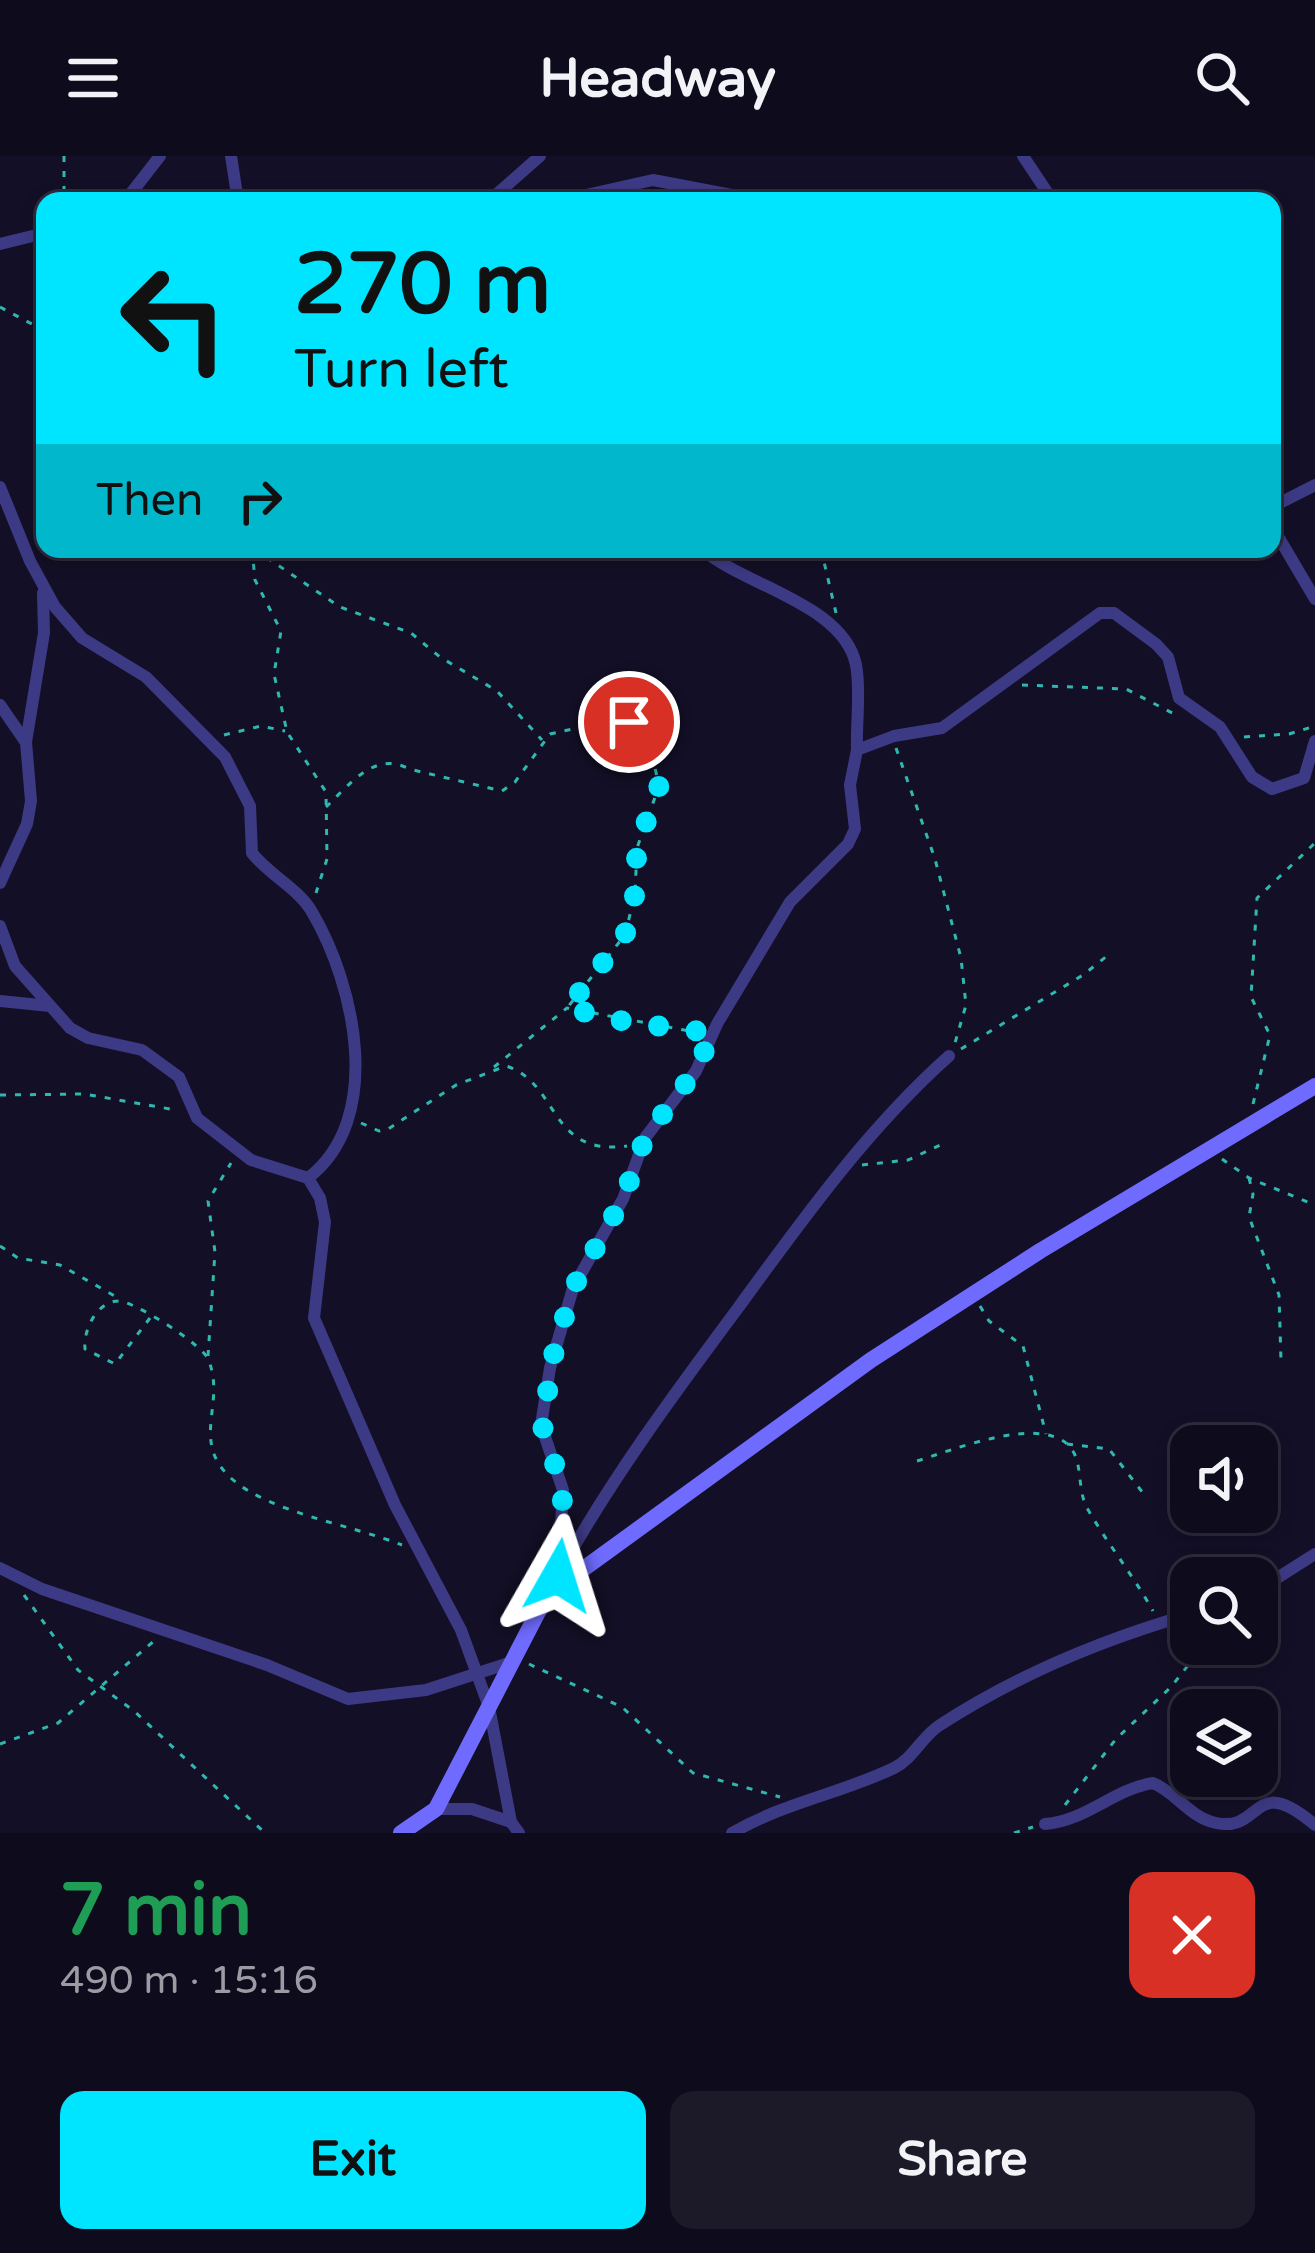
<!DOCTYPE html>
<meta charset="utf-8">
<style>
body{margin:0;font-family:"Varela Round",sans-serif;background:#1c1929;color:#f1f3f6;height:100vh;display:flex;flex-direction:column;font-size:45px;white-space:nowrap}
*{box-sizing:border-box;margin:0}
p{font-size:39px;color:#9b9ba3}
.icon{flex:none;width:66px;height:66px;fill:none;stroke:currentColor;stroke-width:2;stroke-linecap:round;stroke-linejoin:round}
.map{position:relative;height:1677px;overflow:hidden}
.side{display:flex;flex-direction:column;background:#0e0b1c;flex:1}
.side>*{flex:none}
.banner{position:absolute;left:36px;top:36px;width:1245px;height:366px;border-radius:24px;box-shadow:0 6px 18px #0003,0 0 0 3px #2e2b3b;background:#00e5ff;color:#111;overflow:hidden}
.controls{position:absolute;left:1170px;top:1269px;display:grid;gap:24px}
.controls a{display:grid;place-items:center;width:108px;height:108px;border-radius:24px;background:#0e0b1c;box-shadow:0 6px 18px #0003,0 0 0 3px #2e2b3b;font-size:60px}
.pin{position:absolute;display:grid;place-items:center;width:102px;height:102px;color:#fff;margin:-51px;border:6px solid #fff;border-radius:50%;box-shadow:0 3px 12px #0007}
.me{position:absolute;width:132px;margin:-66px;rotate:6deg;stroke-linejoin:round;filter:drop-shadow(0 0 9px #0008)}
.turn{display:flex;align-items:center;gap:42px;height:252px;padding:0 60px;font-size:54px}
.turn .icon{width:156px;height:156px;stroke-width:2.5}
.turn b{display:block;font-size:84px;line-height:102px}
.then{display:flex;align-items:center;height:114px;padding:0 60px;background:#0003;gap:24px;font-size:45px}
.round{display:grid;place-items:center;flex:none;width:126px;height:126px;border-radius:24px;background:#1c1929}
.overview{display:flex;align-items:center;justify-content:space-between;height:204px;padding:0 60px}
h1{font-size:72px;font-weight:700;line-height:90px;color:#1e9e55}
.action{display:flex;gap:24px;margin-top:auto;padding:24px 60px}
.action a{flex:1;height:138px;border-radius:24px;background:#00e5ff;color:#111;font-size:48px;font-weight:700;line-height:138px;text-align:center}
.action a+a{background:#1c1929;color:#f1f3f6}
header{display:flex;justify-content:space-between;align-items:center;height:156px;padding:0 60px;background:#0e0b1c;font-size:54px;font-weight:700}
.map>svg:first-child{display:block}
</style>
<header><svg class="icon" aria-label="menu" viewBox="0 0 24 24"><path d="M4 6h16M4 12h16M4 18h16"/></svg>Headway<svg class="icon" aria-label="search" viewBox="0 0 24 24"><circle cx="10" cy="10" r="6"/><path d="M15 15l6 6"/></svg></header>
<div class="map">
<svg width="1315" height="1677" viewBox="0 0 1315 1677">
<rect width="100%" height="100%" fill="#130f26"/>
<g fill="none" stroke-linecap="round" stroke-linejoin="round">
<g stroke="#2fb8b0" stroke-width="3" stroke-dasharray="6 9" stroke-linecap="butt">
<polyline points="64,0 64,45"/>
<polyline points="0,151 45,175"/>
<polyline points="252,393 255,424 281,475 274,518 287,576 326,636 327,703 316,737"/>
<polyline points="254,393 340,451 411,477 440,501 497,535 542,584"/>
<polyline points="821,393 836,457"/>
<polyline points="1022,529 1126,533 1178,560"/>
<polyline points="616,564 646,576"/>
<polyline points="224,579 261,570 285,575"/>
<polyline points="1244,581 1289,578 1315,570"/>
<polyline points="896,592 935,703 961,802 966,849 955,887"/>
<path d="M326,651C349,629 375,594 409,613L502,635L515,626L550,578L614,564L630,543L641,538L656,543L660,551L647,576L659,630L637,692L635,738L625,779L567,852"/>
<polyline points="961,893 1083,819 1112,796"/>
<polyline points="494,911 567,852 700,877"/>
<polyline points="0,939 84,938 176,954"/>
<polyline points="1253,948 1270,879 1251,841 1257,742 1315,687"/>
<path d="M361,967L379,975L388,973L456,929L506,910C560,927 548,1001 627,990"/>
<polyline points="1222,1003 1249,1022 1315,1049"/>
<polyline points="862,1009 908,1004 947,986"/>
<polyline points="1249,1022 1253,1038 1249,1061 1279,1139 1281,1205"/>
<polyline points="0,1090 18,1102 60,1109 120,1143"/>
<polyline points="980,1150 989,1165 1023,1190 1046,1278"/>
<path d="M150,1162L115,1208L85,1193C83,1175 96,1146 118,1145C132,1144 202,1188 208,1203C227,1247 189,1285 232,1323C271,1357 352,1369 402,1389"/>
<polyline points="208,1200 215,1096 208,1045 231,1007"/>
<polyline points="1067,1288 1109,1293 1143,1337"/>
<path d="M917,1305C951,1295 1051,1253 1074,1297C1082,1313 1078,1335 1087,1352C1107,1387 1133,1419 1153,1455"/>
<polyline points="24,1439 78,1514 134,1555 265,1677"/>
<polyline points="529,1508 622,1551 693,1617 780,1641"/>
<polyline points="0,1588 58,1567 154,1485"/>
<polyline points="1065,1649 1116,1583 1171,1531 1205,1488"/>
<polyline points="1014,1677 1033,1671"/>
</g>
<g stroke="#3d3a85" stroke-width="12">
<polyline points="231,0 238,45"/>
<polyline points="1023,0 1053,45"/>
<polyline points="125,45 160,0"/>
<polyline points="489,45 540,0"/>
<polyline points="520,45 577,41 653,24 763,45"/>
<polyline points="0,88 45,77"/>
<path d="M0,331L30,405L55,451L82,482L146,521L225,601L250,650L252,697C269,719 298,732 312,756C355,829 385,963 308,1022"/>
<polyline points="1272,351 1315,329"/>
<polyline points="1272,370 1315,443"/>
<path d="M702,393C744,430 844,448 856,509C861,532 856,568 857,594"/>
<polyline points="0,549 25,585"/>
<polyline points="0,727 27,668 31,645 26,586 44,477 43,437"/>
<polyline points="0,770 15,810 70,872 88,882 142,894 179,921 197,962 251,1004 308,1022 320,1042 325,1066 314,1162 395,1349 461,1474 489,1551 511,1666 519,1677"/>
<polyline points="0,845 50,850"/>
<polyline points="0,1412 42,1433 267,1509 348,1543 426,1534 509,1507"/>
<path d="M559,1417C611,1323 674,1238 738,1152C802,1064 868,972 949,900"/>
<polyline points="558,1420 563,1334 541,1269 550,1212 573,1132 623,1043 645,982 696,915 717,868 790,746 848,688 855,673 850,629 857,594 894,580 942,572 1100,457 1114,457 1156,488 1168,501 1179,542 1220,571 1252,621 1272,633 1304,622 1315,585"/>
<polyline points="1257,1435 1315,1398"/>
<polyline points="436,1653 472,1653 511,1666"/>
<path d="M1045,1668C1086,1665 1114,1633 1153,1627C1177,1637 1189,1661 1216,1667C1263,1677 1252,1615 1315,1669"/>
<path d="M732,1677C788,1645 840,1638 894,1612C914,1602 922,1580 940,1569C1017,1519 1104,1483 1191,1458"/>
</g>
<polyline stroke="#6f6bff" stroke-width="16" points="401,1677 436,1653 539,1454 564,1427 871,1204 1040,1095 1315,930"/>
</g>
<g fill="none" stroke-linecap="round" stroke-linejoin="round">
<polyline stroke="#00e5ff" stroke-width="21" stroke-dasharray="0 37.8" points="558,1420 563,1334 542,1269 554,1197 573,1132 623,1043 645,982 695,915 713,877 627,866 567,852 625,779 635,738 637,692 659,630 647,577 629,566"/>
</g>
</svg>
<div class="controls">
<a><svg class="icon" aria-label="sound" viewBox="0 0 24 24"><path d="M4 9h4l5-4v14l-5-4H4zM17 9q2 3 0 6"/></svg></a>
<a><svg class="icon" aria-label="search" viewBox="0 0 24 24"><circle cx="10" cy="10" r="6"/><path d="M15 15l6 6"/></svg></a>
<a><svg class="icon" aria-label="layers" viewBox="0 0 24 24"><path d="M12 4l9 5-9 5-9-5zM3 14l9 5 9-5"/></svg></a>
</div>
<div class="pin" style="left:629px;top:566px;background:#d93025"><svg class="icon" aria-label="arrive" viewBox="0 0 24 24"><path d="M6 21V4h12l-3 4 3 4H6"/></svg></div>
<svg class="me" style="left:558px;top:1420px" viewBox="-20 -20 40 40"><path d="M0-17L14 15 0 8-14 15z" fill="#00e5ff" stroke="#fff" stroke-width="4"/></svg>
<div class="banner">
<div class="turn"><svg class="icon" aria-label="left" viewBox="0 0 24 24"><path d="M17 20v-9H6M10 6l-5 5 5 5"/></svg><div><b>270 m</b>Turn left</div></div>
<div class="then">Then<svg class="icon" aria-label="right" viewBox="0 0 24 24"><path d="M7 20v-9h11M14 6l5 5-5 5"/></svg></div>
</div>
</div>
<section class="side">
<div class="overview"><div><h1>7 min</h1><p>490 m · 15:16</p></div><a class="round" style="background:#d93025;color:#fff"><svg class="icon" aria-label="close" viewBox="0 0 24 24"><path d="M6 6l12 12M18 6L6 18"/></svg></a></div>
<div class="action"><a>Exit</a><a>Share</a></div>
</section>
